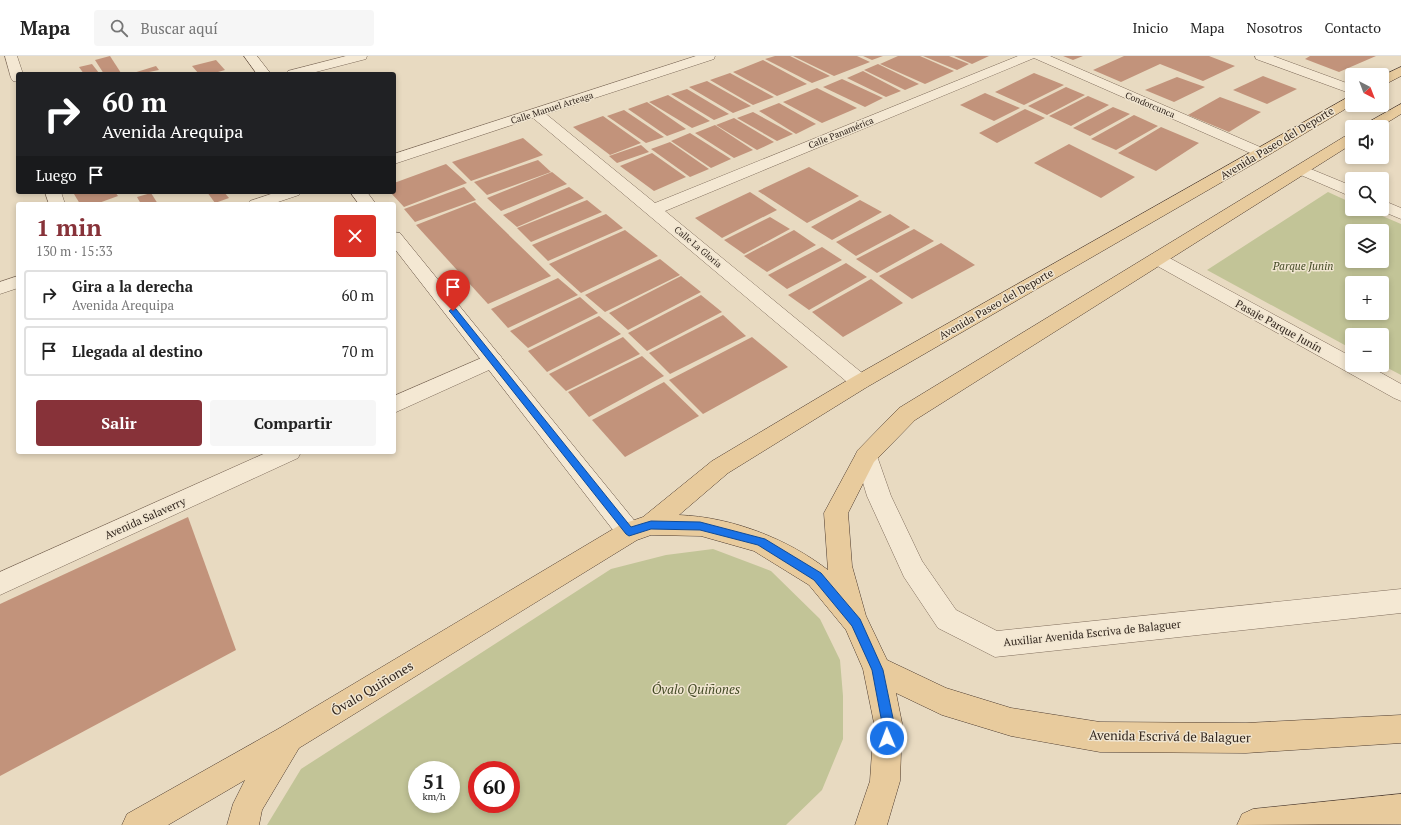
<!DOCTYPE html>
<html lang="es">
<meta charset="utf-8">
<style>
body{margin:0;font-family:"PT Serif",serif;background:#f6f6f6;color:#222;height:100vh;display:flex;flex-direction:column;font-size:15px;white-space:nowrap}
*{box-sizing:border-box;margin:0}
p{font-size:13px;color:#767676}
.icon{flex:none;width:22px;height:22px;fill:none;stroke:currentColor;stroke-width:2;stroke-linecap:round;stroke-linejoin:round}
.map{position:relative;flex:1;overflow:hidden}
.side{position:absolute;left:16px;top:146px;width:380px;height:252px;display:flex;flex-direction:column;background:#fff;border-radius:4px;box-shadow:0 2px 6px #0003}
.side>*{flex:none}
.hud{position:absolute;left:16px;top:16px;width:380px;height:122px;border-radius:4px;box-shadow:0 2px 6px #0003;background:#202124;color:#fff;overflow:hidden}
.needle{width:26px;rotate:138deg}
.controls{position:absolute;left:1345px;top:12px;display:grid;gap:8px}
.controls a{display:grid;place-items:center;width:44px;height:44px;border-radius:4px;background:#fff;box-shadow:0 2px 6px #0003;font-size:20px}
.speed{position:absolute;left:408px;top:705px;display:flex;gap:8px;font-size:20px;font-weight:700;text-align:center}
.speed>*{display:grid;place-content:center;width:52px;height:52px;border-radius:50%;background:#fff;box-shadow:0 2px 6px #0003;line-height:1}
.speed small{font-size:10px;font-weight:400}
.speed .limit{border:6px solid #d22;background:#fff;color:#111}
.pin{position:absolute;display:grid;place-items:center;width:34px;height:34px;color:#fff;margin:-41px -17px;border-radius:50% 50% 50% 0;rotate:-45deg;box-shadow:0 0 4px #0007}
.pin .icon{rotate:45deg}
.me{position:absolute;width:44px;margin:-22px;rotate:359deg;stroke-linejoin:round;filter:drop-shadow(0 0 3px #0008)}
.turn{display:flex;align-items:center;gap:14px;height:84px;padding:0 20px;font-size:18px}
.turn .icon{width:52px;height:52px;stroke-width:2.5}
.turn b{display:block;font-size:28px;line-height:34px}
.then{display:flex;align-items:center;height:38px;padding:0 20px;background:#0003;gap:8px;font-size:15px}
.round{display:grid;place-items:center;flex:none;width:42px;height:42px;border-radius:4px;background:#f6f6f6}
.head{display:flex;align-items:center;justify-content:space-between;height:68px;padding:0 20px}
h1{font-size:24px;font-weight:700;line-height:30px;color:#873239}
.button{display:flex;gap:8px;margin-top:auto;padding:8px 20px}
.button a{flex:1;height:46px;border-radius:4px;background:#873239;color:#fff;font-size:16px;font-weight:700;line-height:46px;text-align:center}
.button a+a{background:#f6f6f6;color:#222}
ul{padding:0;list-style:none}
li{display:flex;align-items:center;gap:12px;height:50px;margin:0 8px 6px;padding:0 12px;border:2px solid #e0e0e0;border-radius:4px}
li div{flex:1}
li b{display:block;font-size:15px}
li em{font-style:normal}
header{display:flex;align-items:center;gap:24px;box-sizing:border-box;height:56px;padding:0 20px;background:#fff;border-bottom:1px solid #e0e0e0}
header strong{font-size:19px}
nav{display:flex;gap:22px;margin-inline-start:auto;font-size:14px}
.search{width:280px;height:36px;background:#f6f6f6;display:flex;align-items:center;gap:10px;box-sizing:border-box;padding:0 14px;border-radius:4px;color:#767676;font-size:15px}
.map>svg:first-child{display:block}
</style>
<header>
<strong>Mapa</strong>
<div class="search"><svg class="icon" aria-label="search" viewBox="0 0 24 24"><circle cx="10" cy="10" r="6"/><path d="M15 15l6 6"/></svg>Buscar aquí</div>
<nav><a>Inicio</a><a>Mapa</a><a>Nosotros</a><a>Contacto</a></nav>
</header>
<div class="map">
<svg width="1401" height="769" viewBox="0 0 1401 769">
<rect width="100%" height="100%" fill="#e8dac1"/>
<g fill="#c2c497" fill-rule="evenodd">
<path d="M1328,136L1352,147V153H1366L1401,168V319L1382,309V279H1352V293L1207,214ZM1352,175H1382V205H1352ZM1352,227H1382V257H1352Z"/>
<path d="M713,493L771,515L820,563L840,604L843,640V683L822,734L786,769H267L301,713L611,513L666,499ZM417,714H451V748H417ZM477,714H511V748H477Z"/>
</g>
<g fill="#c2937b">
<polygon points="110,0 121,17 104,18 95,4"/>
<polygon points="775,0 790,0 830,20 812,27 765,3"/>
<polygon points="793,0 857,0 870,6 834,20"/>
<polygon points="863,0 883,0 872,4"/>
<polygon points="898,0 920,0 954,15 925,28 880,8"/>
<polygon points="923,0 949,0 969,8 957,14"/>
<polygon points="954,0 989,0 972,8"/>
<polygon points="1063,0 1083,0 1073,4"/>
<polygon points="1124,0 1209,0 1235,10 1203,25 1160,8 1121,26 1093,14"/>
<polygon points="1310,0 1376,0 1339,16 1305,3"/>
<polygon points="216,4 225,14 211,18 199,18 192,10"/>
<polygon points="763,4 807,28 777,40 733,16"/>
<polygon points="92,8 99,17 84,18 79,11"/>
<polygon points="878,8 919,28 905,34 864,14"/>
<polygon points="156,10 159,14 149,16 151,18 130,18"/>
<polygon points="863,15 901,35 886,41 847,22"/>
<polygon points="730,17 774,41 753,49 710,24"/>
<polygon points="1034,17 1064,29 1024,49 995,36"/>
<polygon points="1263,20 1297,33 1267,48 1233,34"/>
<polygon points="1177,21 1205,31 1174,46 1145,34"/>
<polygon points="842,23 883,42 865,51 823,31"/>
<polygon points="707,25 751,50 733,57 689,31"/>
<polygon points="1066,31 1085,39 1047,59 1028,50"/>
<polygon points="817,32 857,52 822,67 783,46"/>
<polygon points="687,33 729,58 714,64 671,38"/>
<polygon points="985,37 1020,52 994,65 960,49"/>
<polygon points="668,39 710,65 692,72 649,46"/>
<polygon points="1088,40 1109,49 1071,70 1049,60"/>
<polygon points="1220,41 1261,56 1229,76 1188,59"/>
<polygon points="647,46 686,73 667,80 628,53"/>
<polygon points="779,47 816,68 796,78 759,55"/>
<polygon points="1113,51 1130,58 1090,80 1073,72"/>
<polygon points="1025,53 1045,62 997,87 979,77"/>
<polygon points="624,54 664,81 646,87 607,60"/>
<polygon points="753,56 793,78 777,85 737,62"/>
<polygon points="1134,59 1158,70 1116,94 1091,83"/>
<polygon points="603,60 641,87 610,99 573,71"/>
<polygon points="734,62 774,86 757,94 716,69"/>
<polygon points="715,69 753,94 734,102 695,77"/>
<polygon points="1161,71 1199,87 1156,115 1118,97"/>
<polygon points="690,77 731,103 711,112 671,85"/>
<polygon points="523,82 543,99 471,125 452,106"/>
<polygon points="670,86 709,113 690,121 651,93"/>
<polygon points="1069,88 1135,121 1101,142 1034,107"/>
<polygon points="641,89 649,96 617,107 609,100"/>
<polygon points="652,97 686,121 654,135 620,110"/>
<polygon points="538,104 551,116 487,139 474,126"/>
<polygon points="446,108 467,127 404,151 390,136 394,136 394,127"/>
<polygon points="809,111 859,140 807,167 758,135"/>
<polygon points="552,116 567,128 501,155 487,142"/>
<polygon points="464,131 476,144 415,166 404,153"/>
<polygon points="569,131 584,142 517,171 503,159"/>
<polygon points="80,136 115,136 118,140 96,148 80,148 74,138"/>
<polygon points="207,136 224,136 229,142 215,147"/>
<polygon points="750,136 777,154 722,182 695,162"/>
<polygon points="151,137 158,148 141,148 137,141"/>
<polygon points="587,144 602,156 531,186 517,172"/>
<polygon points="860,144 882,156 832,184 811,171"/>
<polygon points="475,146 551,220 488,248 416,169"/>
<polygon points="606,158 623,172 548,205 532,189"/>
<polygon points="890,158 910,171 856,200 836,186"/>
<polygon points="770,161 790,173 744,198 724,184"/>
<polygon points="914,173 934,185 877,217 856,203"/>
<polygon points="625,174 658,200 581,237 549,208"/>
<polygon points="794,174 816,189 767,216 744,200"/>
<polygon points="941,187 975,209 912,243 879,220"/>
<polygon points="822,191 842,204 787,233 768,219"/>
<polygon points="660,203 680,219 605,256 585,239"/>
<polygon points="846,207 867,221 809,254 788,239"/>
<polygon points="681,220 701,236 628,274 609,257"/>
<polygon points="558,222 578,239 508,272 491,253"/>
<polygon points="871,223 903,247 843,281 812,256"/>
<polygon points="701,239 722,256 647,295 628,277"/>
<polygon points="580,241 598,257 528,292 510,275"/>
<polygon points="723,259 746,280 670,318 649,297"/>
<polygon points="599,260 621,278 547,316 528,295"/>
<polygon points="623,281 640,298 566,335 549,318"/>
<polygon points="752,281 788,311 703,358 669,324"/>
<polygon points="642,300 664,320 589,361 568,336"/>
<polygon points="664,326 699,360 625,401 592,364"/>
<polygon points="188,461 236,594 0,720 0,548"/>
</g>
<g fill="none" stroke-linecap="round" stroke-linejoin="round">
<g stroke="#7f6c5b" stroke-width="1">
<g id="street">
<polygon points="5,0 17,0 23,18 18,18 18,26 13,25 11,22"/>
<polygon points="346,0 367,0 366,3 308,18 286,18 288,15"/>
<polygon points="696,0 715,0 714,3 546,58 655,147 1018,0 1050,0 1267,94 1270,97 1267,100 1257,100 1034,2 665,155 867,321 870,326 867,331 860,333 853,331 533,62 394,108 394,98"/>
<polygon points="1255,0 1273,0 1352,29 1352,38 1256,3"/>
<polygon points="1301,109 1352,130 1352,141 1296,117 1293,114 1296,111"/>
<polygon points="45,136 61,136 65,148 49,148"/>
<polygon points="277,136 301,136 299,139 272,148 248,148 250,145"/>
<polygon points="1382,144 1401,152 1401,163 1377,153 1382,153"/>
<polygon points="1158,198 1164,199 1352,301 1352,309 1367,309 1401,328 1401,345 1394,342 1152,207 1149,203 1152,199"/>
<polygon points="18,220 18,232 0,238 0,226"/>
<polygon points="493,297 500,299 503,304 500,309 394,357 394,340"/>
<polygon points="866,391 874,394 877,400 891,440 922,505 956,554 997,575 1401,533 1401,557 995,601 938,572 904,521 867,440 855,400 858,394"/>
<polygon points="268,396 301,396 298,402 0,539 0,516"/>
</g>
</g>
<g stroke="#614d3e" stroke-width="1">
<g id="secondary">
<polygon points="244,0 257,0 271,18 257,18"/>
<polygon points="350,136 367,136 376,148 359,148"/>
<polygon points="394,176 400,177 638,469 641,476 638,483 629,486 620,483 394,192"/>
</g>
</g>
<g stroke="#4d3b2f" stroke-width="1">
<g id="primary">
<polygon points="1401,11 1401,20 1382,30 1382,20"/>
<path d="M1352,39V49L1267,100L867,331L728,417L679,459C731,461 786,482 828,514L824,457L858,394L899,352L1347,79L1352,78V88L915,364L874,406L848,457L852,510L866,560L887,604L946,632L1011,652L1100,666L1246,667L1401,659V687L1246,697L1100,696L1011,680L942,659L896,637L902,667L900,725L887,769H855L870,725L874,667L863,613L846,574L809,529L754,495L701,480L651,479L637,484L299,692L262,754L259,769H227L233,748L245,724L168,769H122L127,758L278,673L620,469L643,461L712,405L853,321Z"/>
<polygon points="1401,48 1401,58 1380,71 1363,71 1365,68"/>
<polygon points="1401,738 1401,768 1237,769 1242,758 1253,753"/>
</g>
</g>
<use href="#street" fill="#f4e8d3" fill-rule="evenodd"/>
<use href="#secondary" fill="#f4e8d3" fill-rule="evenodd"/>
<use href="#primary" fill="#e8cb9d" fill-rule="evenodd"/>
</g>
<polygon fill="#1a73e8" stroke="#114b97" points="453,252 456,253 631,471 651,465 700,466 765,483 821,517 860,563 883,614 894,667 891,686 887,688 883,686 881,682 882,667 872,614 852,570 814,524 758,489 700,474 651,473 629,480 626,478 451,257 449,255"/>
<g text-anchor="middle" stroke-width="3" stroke-linejoin="round" paint-order="stroke">
<g font-size="9" fill="#31251d" stroke="#f0e5d0">
<text transform="translate(1150 49) rotate(23)" y="3">Condorcunca</text>
<text transform="translate(552 52) rotate(-18)" y="3">Calle Manuel Arteaga</text>
<text transform="translate(841 77) rotate(-22)" y="3">Calle Panamérica</text>
<text transform="translate(698 191) rotate(40)" y="3">Calle La Gloria</text>
</g>
<g font-size="11" fill="#31251d" stroke="#f0e5d0">
<text transform="translate(1277 87) rotate(-31)" y="4">Avenida Paseo del Deporte</text>
<text transform="translate(996 248) rotate(-30)" y="4">Avenida Paseo del Deporte</text>
<text transform="translate(1279 270) rotate(29)" y="4">Pasaje Parque Junín</text>
<text transform="translate(145 462) rotate(-24)" y="4">Avenida Salaverry</text>
<text transform="translate(1092 577) rotate(-6)" y="4">Auxiliar Avenida Escriva de Balaguer</text>
</g>
<g font-size="11" font-style="italic" fill="#444b26" stroke="#f0e5d0">
<text x="1303" y="214">Parque Junin</text>
</g>
<g font-size="13" fill="#31251d" stroke="#f0e5d0">
<text transform="translate(372 632) rotate(-31)" y="5">Óvalo Quiñones</text>
<text transform="translate(1170 680) rotate(1)" y="5">Avenida Escrivá de Balaguer</text>
</g>
<g font-size="13" font-style="italic" fill="#444b26" stroke="#f0e5d0">
<text x="696" y="638">Óvalo Quiñones</text>
</g>
</g>
</svg>
<div class="controls">
<a><svg class="needle" viewBox="-14 -14 28 28"><path d="M0-13l5 13h-10z" fill="#e53935"/><path d="M0 13l5-13h-10z" fill="#767676"/></svg></a>
<a><svg class="icon" aria-label="sound" viewBox="0 0 24 24"><path d="M4 9h4l5-4v14l-5-4H4zM17 9q2 3 0 6"/></svg></a>
<a><svg class="icon" aria-label="search" viewBox="0 0 24 24"><circle cx="10" cy="10" r="6"/><path d="M15 15l6 6"/></svg></a>
<a><svg class="icon" aria-label="layers" viewBox="0 0 24 24"><path d="M12 4l9 5-9 5-9-5zM3 14l9 5 9-5"/></svg></a>
<a>+</a>
<a>−</a>
</div>
<div class="speed"><div>51<small>km/h</small></div><div class="limit">60</div></div>
<div class="pin" style="left:453px;top:255px;background:#d93025"><svg class="icon" aria-label="arrive" viewBox="0 0 24 24"><path d="M6 21V4h12l-3 4 3 4H6"/></svg></div>
<svg class="me" style="left:887px;top:682px" viewBox="-20 -20 40 40"><circle r="17" fill="#1a73e8" stroke="#fff" stroke-width="3"/><path d="M0-11L8 9 0 5-8 9z" fill="#fff"/></svg>
<div class="hud">
<div class="turn"><svg class="icon" aria-label="right" viewBox="0 0 24 24"><path d="M7 20v-9h11M14 6l5 5-5 5"/></svg><div><b>60 m</b>Avenida Arequipa</div></div>
<div class="then">Luego<svg class="icon" aria-label="arrive" viewBox="0 0 24 24"><path d="M6 21V4h12l-3 4 3 4H6"/></svg></div>
</div>
<section class="side">
<div class="head"><div><h1>1 min</h1><p>130 m · 15:33</p></div><a class="round" style="background:#d93025;color:#fff"><svg class="icon" aria-label="close" viewBox="0 0 24 24"><path d="M6 6l12 12M18 6L6 18"/></svg></a></div>
<ul>
<li><svg class="icon" aria-label="right" viewBox="0 0 24 24"><path d="M7 20v-9h11M14 6l5 5-5 5"/></svg><div><b>Gira a la derecha</b><p>Avenida Arequipa</p></div><em>60 m</em></li>
<li><svg class="icon" aria-label="arrive" viewBox="0 0 24 24"><path d="M6 21V4h12l-3 4 3 4H6"/></svg><div><b>Llegada al destino</b></div><em>70 m</em></li>
</ul>
<div class="button"><a>Salir</a><a>Compartir</a></div>
</section>
</div>
